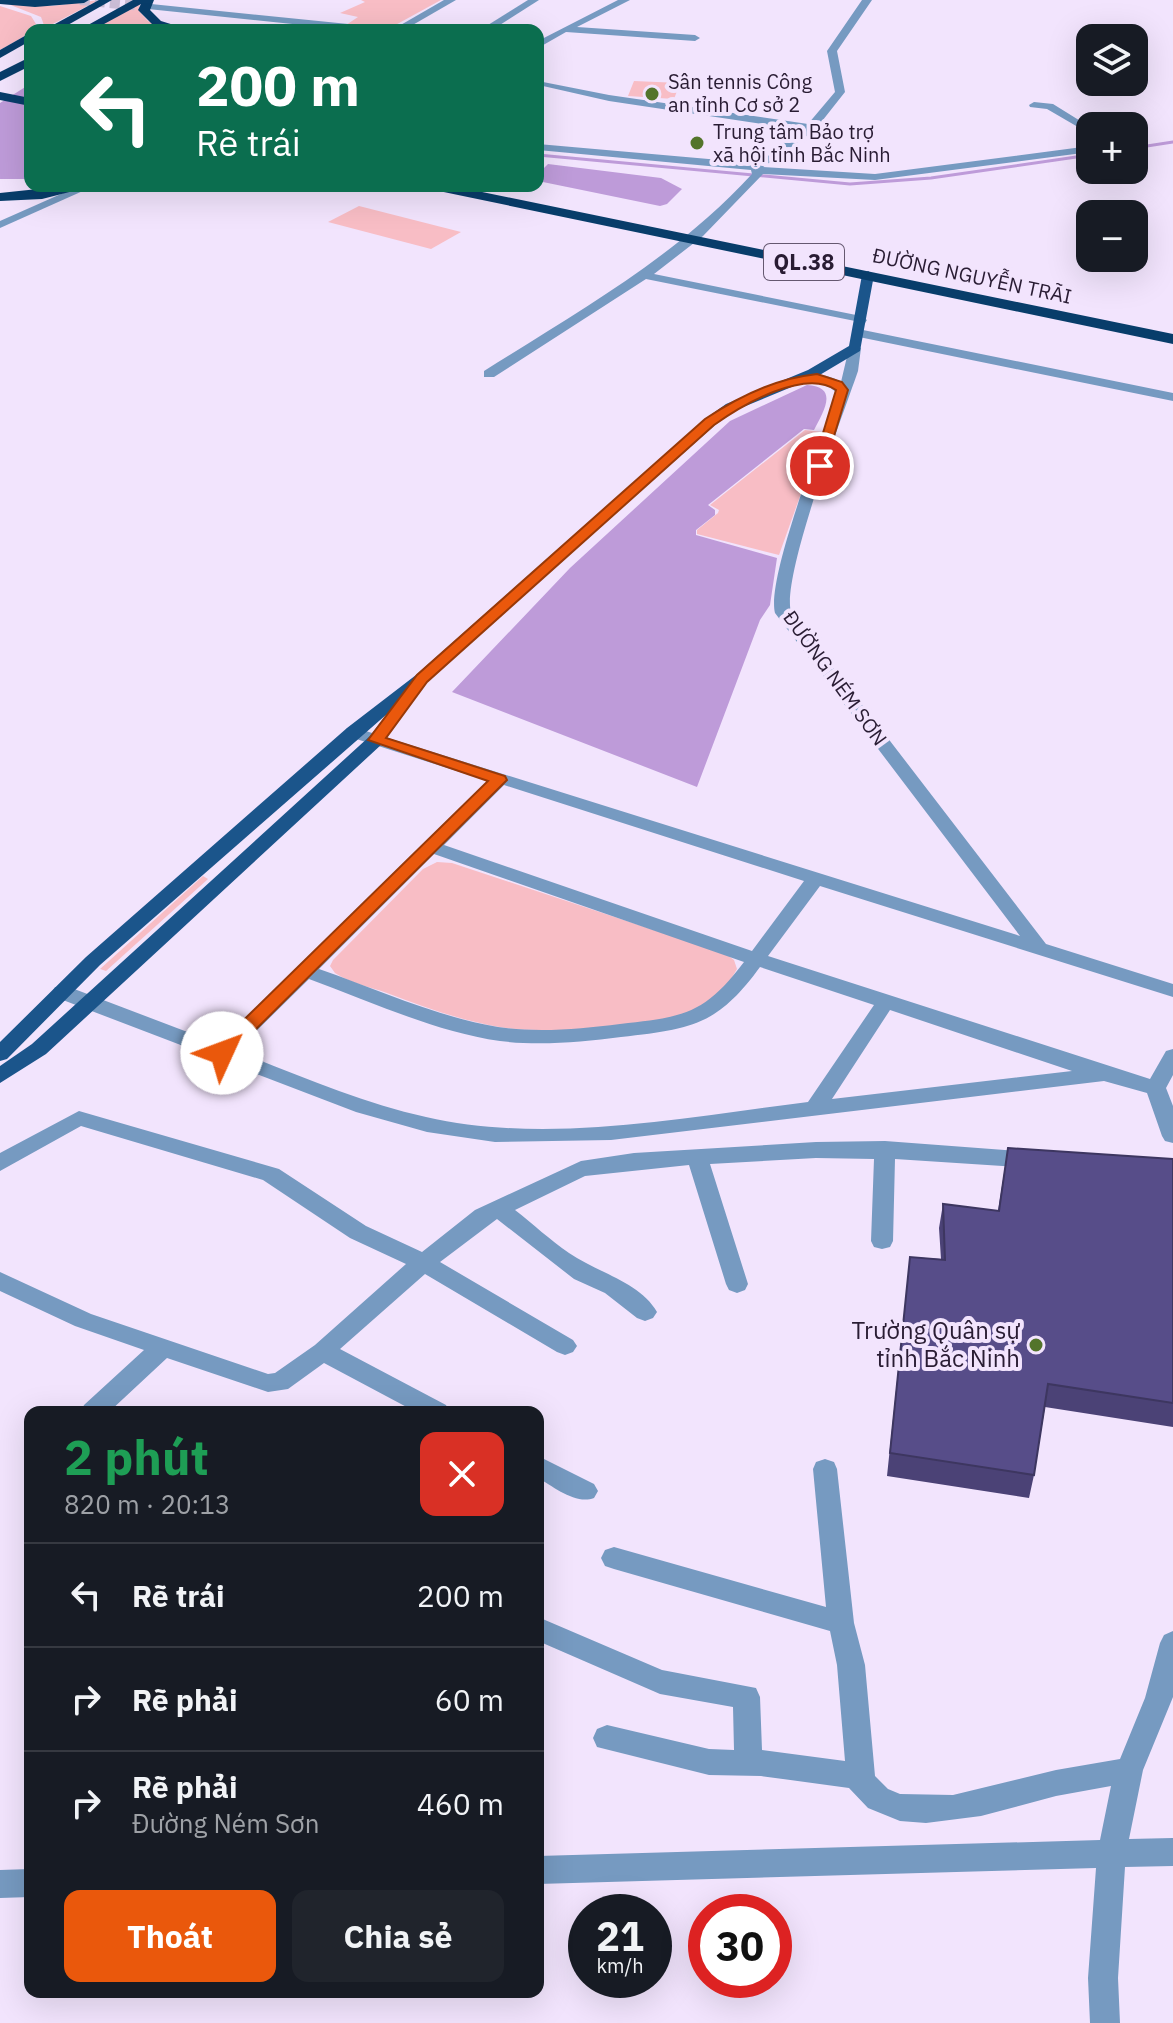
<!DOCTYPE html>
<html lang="vi">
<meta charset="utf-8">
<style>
body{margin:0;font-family:"IBM Plex Sans",sans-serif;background:#20242c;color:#f1f3f6;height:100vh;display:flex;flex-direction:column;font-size:30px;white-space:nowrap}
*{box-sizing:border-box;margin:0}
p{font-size:26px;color:#9ea1a6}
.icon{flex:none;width:44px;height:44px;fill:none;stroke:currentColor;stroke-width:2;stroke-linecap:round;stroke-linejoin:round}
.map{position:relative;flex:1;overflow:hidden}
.drawer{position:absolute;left:24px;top:1406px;width:520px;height:592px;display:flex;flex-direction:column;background:#171b24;border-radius:16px;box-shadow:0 8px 32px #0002}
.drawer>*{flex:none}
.top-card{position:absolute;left:24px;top:24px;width:520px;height:168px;border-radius:16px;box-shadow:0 8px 32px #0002;background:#0b6e4f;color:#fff;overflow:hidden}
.fabs{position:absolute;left:1076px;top:24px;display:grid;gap:16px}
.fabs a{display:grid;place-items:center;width:72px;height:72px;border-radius:16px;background:#171b24;box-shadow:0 8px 32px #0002;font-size:40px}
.speed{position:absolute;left:568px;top:1894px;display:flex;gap:16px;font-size:40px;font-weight:700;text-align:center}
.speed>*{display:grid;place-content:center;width:104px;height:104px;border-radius:50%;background:#171b24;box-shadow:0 8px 32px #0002;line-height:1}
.speed small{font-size:20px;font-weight:400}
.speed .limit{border:12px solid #d22;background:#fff;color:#111}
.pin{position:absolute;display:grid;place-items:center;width:68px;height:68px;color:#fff;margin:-34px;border:4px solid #fff;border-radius:50%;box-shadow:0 2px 8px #0007}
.me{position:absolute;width:88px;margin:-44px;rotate:47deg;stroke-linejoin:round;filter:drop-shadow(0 0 6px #0008)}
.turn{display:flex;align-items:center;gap:28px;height:168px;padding:0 40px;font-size:36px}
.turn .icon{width:104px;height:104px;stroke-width:2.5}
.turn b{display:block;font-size:56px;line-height:68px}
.round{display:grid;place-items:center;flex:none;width:84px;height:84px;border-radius:16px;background:#20242c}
.summary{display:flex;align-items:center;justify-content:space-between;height:136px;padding:0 40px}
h1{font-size:48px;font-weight:800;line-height:60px;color:#1e9e55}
.action{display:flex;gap:16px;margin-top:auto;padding:16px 40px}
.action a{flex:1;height:92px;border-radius:16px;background:#ea580c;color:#fff;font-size:32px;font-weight:800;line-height:92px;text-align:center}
.action a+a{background:#20242c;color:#f1f3f6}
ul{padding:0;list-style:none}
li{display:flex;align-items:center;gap:24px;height:104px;padding:0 40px;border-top:2px solid #363941}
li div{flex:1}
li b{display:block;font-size:30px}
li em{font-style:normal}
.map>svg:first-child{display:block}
</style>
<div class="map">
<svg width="1173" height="2023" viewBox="0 0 1173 2023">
<rect width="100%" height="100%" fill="#f2e4fd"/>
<g fill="#f8bdc5">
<polygon points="99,0 45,28 41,17 8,4 52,6"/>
<polygon points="361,0 441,0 390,28 346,25 358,17 340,13 365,2"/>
<polygon points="140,3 139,11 148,21 172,30 88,30"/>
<polygon points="0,6 31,16 36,24 23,37 0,50"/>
<polygon points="634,81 680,83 674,99 628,96"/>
<polygon points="359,206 461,232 431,249 328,222"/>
<polygon points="805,430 823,432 779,555 697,534 697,530 718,513 719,510 710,505"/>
<path d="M437,862L452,863L726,954L734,960L737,969C729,983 719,998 705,1006C665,1028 544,1035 499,1027C460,1020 423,1007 387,993C370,987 350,983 335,973L330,966L333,960L423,869Z"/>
<polygon points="203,876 208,879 106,971 100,969"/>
</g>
<g fill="#be9bd9">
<polygon points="30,84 30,179 0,179 0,103"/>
<polygon points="548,164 661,178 682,189 667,204 660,206 538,181 538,174"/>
<path d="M807,385C840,387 823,412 814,430L804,429L708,505L715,510V515L696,530V535L777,558L770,605L760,620L697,787L452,692L570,568L730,421Z"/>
</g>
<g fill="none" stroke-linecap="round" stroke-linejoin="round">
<g stroke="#be9bd9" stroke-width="3">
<polyline points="1134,148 1173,142"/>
<polyline points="538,155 850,184 931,178 1090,155"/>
</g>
<polyline stroke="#cabcd5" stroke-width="10" stroke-dasharray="10 5" stroke-linecap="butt" points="80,0 151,7"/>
<g fill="#769ac1" fill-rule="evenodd">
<polygon points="444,0 456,0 404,30 392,30"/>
<polygon points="528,0 539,0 492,30 480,30"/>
<polygon points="618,0 630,0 577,27 695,35 700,38 695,41 566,32 538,48 538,41"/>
<path d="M862,0H872L837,51L845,92L815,130L763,167L875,174L1090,146V152L875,180L763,174L703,236L654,274L861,316L867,320L865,323L646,279L494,377H484V371C579,311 676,257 752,174L751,170L538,150V144L754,163L802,130L609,101L543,86V82L609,95L808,124L835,92L827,51Z"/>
<polygon points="151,4 378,27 383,30 350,30 148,9"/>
<polygon points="1034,102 1053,104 1090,127 1090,134 1047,109 1030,107 1029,105"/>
<polygon points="79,186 94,186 0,228 0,221"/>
<polygon points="858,329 1173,393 1173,401 854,336 852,333"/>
<path d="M855,344L861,348L858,371C843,415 781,577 791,612L1046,944L1173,984V997L820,886L768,956L1150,1079L1166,1051L1173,1049V1075L1166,1088L1173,1106V1143L1165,1141L1162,1136L1147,1093L1104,1081L611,1140L495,1142L427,1132L356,1112L55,997L52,992L55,987H69L219,1044L488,781L347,736L345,732L347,728L353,727L1020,936L775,613C766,578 823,435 837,393C818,376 804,390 788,380C803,370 826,373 841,382L849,348ZM504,785L804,881L752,951L444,845ZM434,854L744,962C704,1015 683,1017 620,1024C580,1029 538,1033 498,1027C437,1017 377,989 319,969ZM760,967L874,1005L808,1102C686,1117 548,1145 426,1117C361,1103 298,1075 236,1051L309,979C370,1001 435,1032 500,1041C540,1046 581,1042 621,1037C691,1029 717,1026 760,967ZM890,1010L1072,1071L832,1099Z"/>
<path d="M79,1111L279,1169L366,1226L422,1252L475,1210L581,1161L634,1153L816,1142L885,1141L1033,1152L1041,1155L1044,1160L1041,1165L1033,1168L895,1159L893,1241L890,1247L882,1249L874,1247L871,1241L874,1159L816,1158L710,1164L748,1284L745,1290L737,1293L729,1290L726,1284L689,1165L585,1176L515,1210C533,1224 550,1240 569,1253C596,1272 640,1282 657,1312L653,1318L645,1321L637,1318L605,1293L574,1279L497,1219L440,1262L573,1340L577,1346L573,1352L565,1355L557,1352L425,1274L340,1349L446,1405L449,1412H416L324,1363L288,1389L268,1392L167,1358L109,1412H81L84,1405L144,1350L75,1326L0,1291V1272L91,1314L268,1374L275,1373L315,1345L406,1264L350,1238L263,1180L81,1126L0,1171V1153Z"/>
<path d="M538,1456L594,1484L598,1491L594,1498C576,1505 554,1487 538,1478Z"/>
<polygon points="825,1459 834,1462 837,1469 854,1623 865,1665 875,1776 888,1789 900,1794 953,1795 1056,1770 1120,1759 1145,1698 1160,1643 1164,1635 1173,1631 1173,1697 1143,1770 1129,1839 1173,1838 1173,1866 1125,1867 1118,1978 1120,2023 1090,2023 1088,1978 1096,1868 538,1884 538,1856 1100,1840 1111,1786 1056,1796 981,1816 926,1823 900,1821 868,1808 849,1788 761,1776 709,1775 597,1747 593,1738 597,1729 607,1725 709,1749 734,1750 733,1707 660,1694 538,1641 538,1617 662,1670 756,1688 760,1697 762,1750 845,1761 837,1665 830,1631 614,1569 605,1566 601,1558 605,1550 614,1547 826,1607 813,1469 816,1462"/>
<polygon points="30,1869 30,1897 0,1898 0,1870"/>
</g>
<polygon fill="#1b558b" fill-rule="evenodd" points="868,271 874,275 860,351 818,376 736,410 715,425 408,697 413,701 382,744 46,1054 0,1083 0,1066 32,1044 370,736 387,714 100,965 7,1059 0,1061 0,1042 86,957 347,728 416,675 705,419 726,404 808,370 849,346 862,275"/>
<g fill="#083d6a" fill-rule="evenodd">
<polygon points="0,0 89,0 84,3 35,7 0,4"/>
<polygon points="99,0 112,0 59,30 44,30"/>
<polygon points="133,0 154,0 150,10 161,21 190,30 153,25 138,10 141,4 93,30 79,30"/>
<polygon points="30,33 30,41 0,58 0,50"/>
<polygon points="30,57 30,66 0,81 0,72"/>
<polygon points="0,92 30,98 30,106 0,100"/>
<polygon points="66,186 93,186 42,199 0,201 0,193"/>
<polygon points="427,186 453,186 1173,334 1173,344 434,190"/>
</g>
</g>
<polygon fill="#4b4276" points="1008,1148 1173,1159 1173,1427 1045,1407 1034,1475 1029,1498 887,1476 910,1257 941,1259 939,1228 943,1204 998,1211"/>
<polygon fill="#574d89" stroke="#3d3660" stroke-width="2" points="1008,1148 1173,1159 1173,1403 1048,1384 1034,1475 890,1453 910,1257 945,1260 943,1204 999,1211"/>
<path fill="#ea580c" stroke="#983908" stroke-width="2" d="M817,374L842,382L848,390L824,469L813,466L836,390C805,368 742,405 714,425L427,682L386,738L505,776L507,780L228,1057H215L212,1053L215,1048L488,781L368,740L417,675L705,419C738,397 777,378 817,374Z"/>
<g fill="#53742b" stroke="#f2e4fd" stroke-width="3">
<circle cx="652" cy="94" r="8"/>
<circle cx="697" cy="143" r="8"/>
<circle cx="1036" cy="1345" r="8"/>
</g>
<g text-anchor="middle" stroke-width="8" stroke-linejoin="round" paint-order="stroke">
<g font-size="20" fill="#291c33" stroke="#f2e4fd" text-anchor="start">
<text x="668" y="89">Sân tennis Công<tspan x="668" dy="23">an tỉnh Cơ sở 2</tspan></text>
<text x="713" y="139">Trung tâm Bảo trợ<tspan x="713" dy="23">xã hội tỉnh Bắc Ninh</tspan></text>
</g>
<g font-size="20" fill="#291c33" stroke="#f2e4fd">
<text transform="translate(972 276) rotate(12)" y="7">ĐƯỜNG NGUYỄN TRÃI</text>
<text transform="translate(835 678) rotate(54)" y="7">ĐƯỜNG NÉM SƠN</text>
</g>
<rect fill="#f2e4fd" stroke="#655870" stroke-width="2" x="764" y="244" width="80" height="36" rx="6"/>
<g font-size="22" font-weight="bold" fill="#291c33">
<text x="804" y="270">QL.38</text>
</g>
<g font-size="24" fill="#291c33" stroke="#f2e4fd" text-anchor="end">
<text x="1020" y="1339">Trường Quân sự<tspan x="1020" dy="28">tỉnh Bắc Ninh</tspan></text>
</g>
</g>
</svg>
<div class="fabs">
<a><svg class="icon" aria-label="layers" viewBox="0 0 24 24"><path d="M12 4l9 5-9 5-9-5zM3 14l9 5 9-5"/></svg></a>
<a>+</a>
<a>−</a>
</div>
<div class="speed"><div>21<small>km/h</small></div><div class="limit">30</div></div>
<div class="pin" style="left:820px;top:466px;background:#d93025"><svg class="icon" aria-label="arrive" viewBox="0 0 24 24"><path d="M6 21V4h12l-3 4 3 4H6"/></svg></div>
<svg class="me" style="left:222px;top:1053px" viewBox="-20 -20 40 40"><circle r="19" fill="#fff"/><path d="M0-13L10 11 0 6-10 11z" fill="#ea580c"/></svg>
<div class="top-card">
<div class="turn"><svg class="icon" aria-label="left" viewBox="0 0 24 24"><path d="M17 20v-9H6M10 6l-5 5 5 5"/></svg><div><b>200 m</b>Rẽ trái</div></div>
</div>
<section class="drawer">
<div class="summary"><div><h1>2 phút</h1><p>820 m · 20:13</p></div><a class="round" style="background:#d93025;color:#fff"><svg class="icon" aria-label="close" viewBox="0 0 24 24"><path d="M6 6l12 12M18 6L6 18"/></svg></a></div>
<ul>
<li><svg class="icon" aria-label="left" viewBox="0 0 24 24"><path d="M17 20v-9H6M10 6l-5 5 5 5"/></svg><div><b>Rẽ trái</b></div><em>200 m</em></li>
<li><svg class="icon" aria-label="right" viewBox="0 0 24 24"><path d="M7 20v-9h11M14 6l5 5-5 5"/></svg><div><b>Rẽ phải</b></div><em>60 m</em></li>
<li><svg class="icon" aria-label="right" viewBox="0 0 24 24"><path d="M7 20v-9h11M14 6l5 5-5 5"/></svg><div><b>Rẽ phải</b><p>Đường Ném Sơn</p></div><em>460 m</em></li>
</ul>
<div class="action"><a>Thoát</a><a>Chia sẻ</a></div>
</section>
</div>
